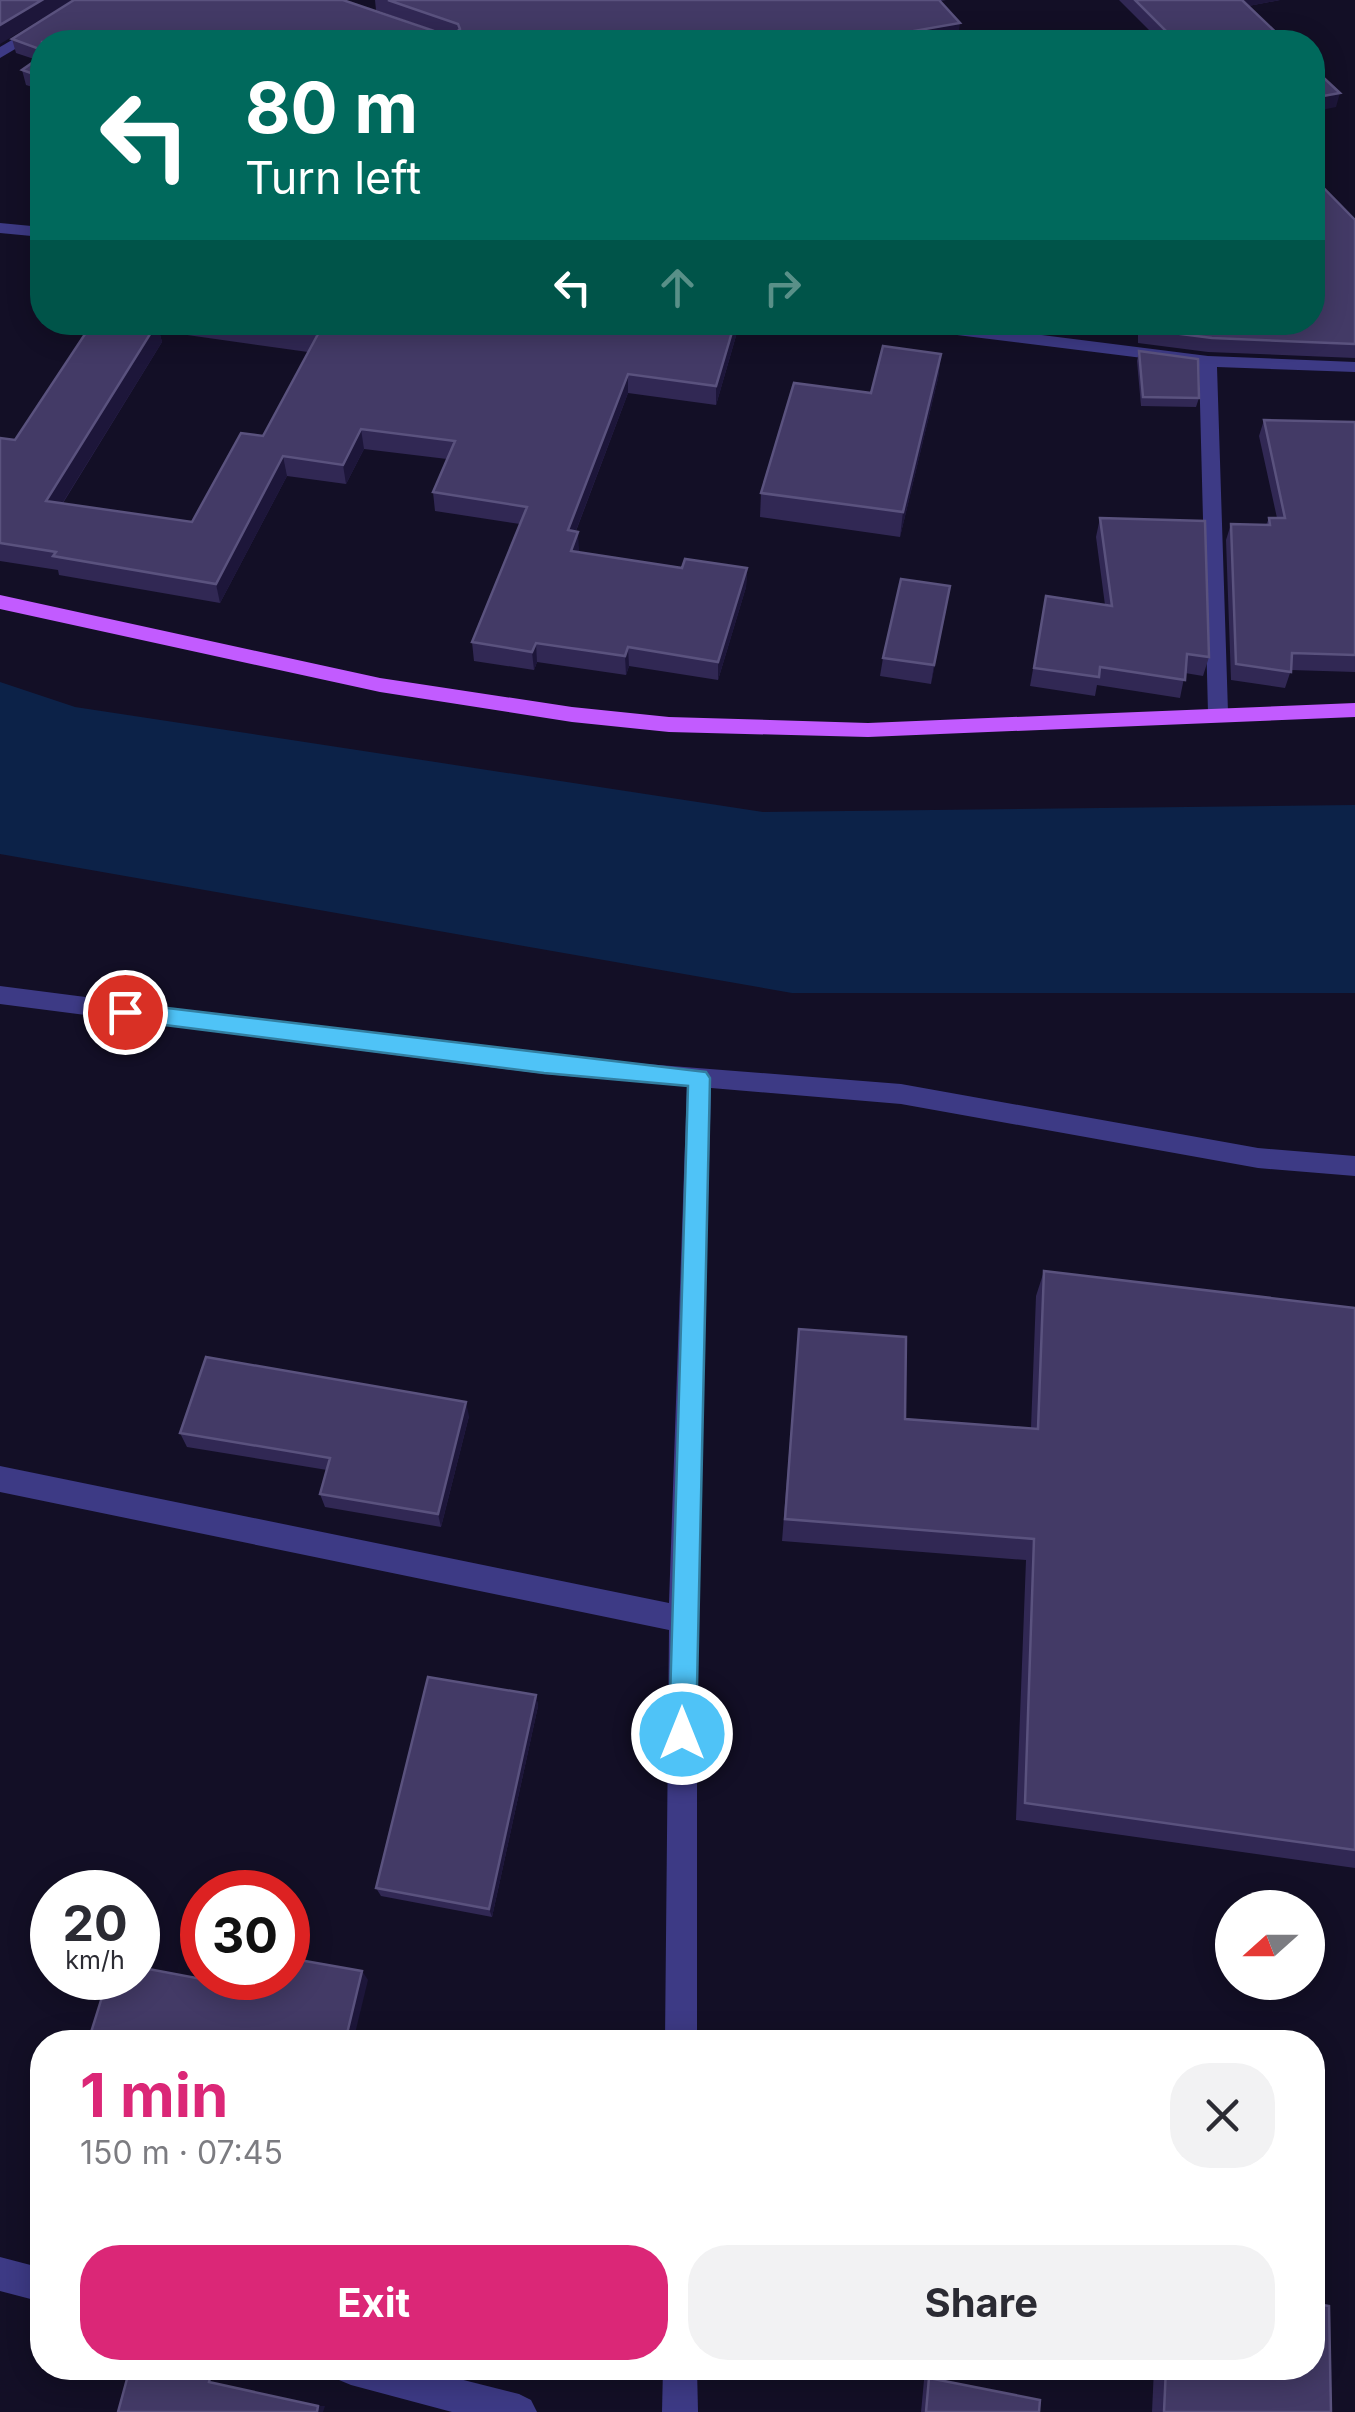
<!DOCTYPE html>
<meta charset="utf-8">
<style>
body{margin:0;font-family:Inter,sans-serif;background:#f2f2f3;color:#2b2b33;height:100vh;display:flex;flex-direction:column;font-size:38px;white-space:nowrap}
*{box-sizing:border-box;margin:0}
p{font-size:32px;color:#7c7c81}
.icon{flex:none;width:55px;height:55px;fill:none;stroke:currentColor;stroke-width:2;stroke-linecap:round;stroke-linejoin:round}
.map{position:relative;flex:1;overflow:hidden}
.drawer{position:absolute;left:30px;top:2030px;width:1295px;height:350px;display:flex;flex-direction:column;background:#fff;border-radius:40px;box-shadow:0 5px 25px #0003}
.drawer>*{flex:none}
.banner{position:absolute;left:30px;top:30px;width:1295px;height:305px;border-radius:40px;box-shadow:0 5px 25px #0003;background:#00695c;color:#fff;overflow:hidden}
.needle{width:65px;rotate:249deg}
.controls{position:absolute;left:1215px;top:1890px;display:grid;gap:20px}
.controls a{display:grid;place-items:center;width:110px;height:110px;border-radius:50%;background:#fff;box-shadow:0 5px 25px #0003;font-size:50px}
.speed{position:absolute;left:30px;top:1870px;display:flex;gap:20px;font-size:50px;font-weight:700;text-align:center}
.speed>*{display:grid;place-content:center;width:130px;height:130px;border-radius:50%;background:#fff;box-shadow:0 5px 25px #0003;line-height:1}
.speed small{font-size:25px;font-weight:400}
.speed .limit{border:15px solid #d22;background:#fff;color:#111}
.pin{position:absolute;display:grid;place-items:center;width:85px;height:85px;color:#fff;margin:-42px;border:5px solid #fff;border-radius:50%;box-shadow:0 2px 10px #0007}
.me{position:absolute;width:110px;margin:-55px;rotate:0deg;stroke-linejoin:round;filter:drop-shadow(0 0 8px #0008)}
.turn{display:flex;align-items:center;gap:35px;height:210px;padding:0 50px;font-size:45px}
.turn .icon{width:130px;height:130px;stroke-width:2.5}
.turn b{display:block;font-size:70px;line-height:85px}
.lanes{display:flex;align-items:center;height:95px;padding:0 50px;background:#0003;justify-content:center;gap:50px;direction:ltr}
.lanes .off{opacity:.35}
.round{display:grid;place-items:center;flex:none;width:105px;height:105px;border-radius:40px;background:#f2f2f3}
.head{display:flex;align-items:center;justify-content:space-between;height:170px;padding:0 50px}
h1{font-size:60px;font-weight:700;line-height:75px;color:#db2777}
.button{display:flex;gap:20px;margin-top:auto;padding:20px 50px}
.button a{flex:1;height:115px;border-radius:40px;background:#db2777;color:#fff;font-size:40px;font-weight:700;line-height:115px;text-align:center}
.button a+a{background:#f2f2f3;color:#2b2b33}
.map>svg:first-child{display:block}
</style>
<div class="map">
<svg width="1355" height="2412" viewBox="0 0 1355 2412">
<rect width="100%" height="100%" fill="#130f26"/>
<polygon fill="#0c2248" points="0,682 75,707 763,812 1355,805 1355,993 792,993 0,854"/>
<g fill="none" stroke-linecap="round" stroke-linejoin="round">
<g fill="#3d3a85" fill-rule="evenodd">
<polygon points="80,0 98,0 0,58 0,47"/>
<polygon points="0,223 42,227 42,237 0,233"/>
<polygon points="884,322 939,322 1208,356 1355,362 1355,372 1217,367 1228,712 1225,717 1211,717 1208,712 1199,365 892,327"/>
<polygon points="0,986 544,1056 901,1084 1258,1148 1355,1156 1355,1176 1258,1168 901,1104 711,1088 697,1619 697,2042 665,2042 669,1630 0,1492 0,1466 669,1603 687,1086 544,1074 0,1004"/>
<polygon points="0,2257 42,2268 42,2302 0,2291"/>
<polygon points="334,2368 416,2368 519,2394 531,2400 537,2412 452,2412 351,2385 339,2380"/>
<polygon points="663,2368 697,2368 698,2412 662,2412"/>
</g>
<polygon fill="#c25bff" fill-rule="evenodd" points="0,595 380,678 572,707 669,717 868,723 1355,703 1355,717 868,737 669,732 572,722 380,692 0,609"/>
</g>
<g fill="#312854" fill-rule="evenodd">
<polygon points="375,0 946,0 940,1 958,37 42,42 42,90 26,85 22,70 37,60 16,53 12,39 439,32 376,10"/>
<polygon points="1119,0 1280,0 1248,6 1286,42 1161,42"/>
<polygon points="1355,220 1355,358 1208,352 1138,343 1138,322 1312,322"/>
<path d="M93,322H740L716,405L628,393L576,531L579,552L682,568H747L746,587L718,680L629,666L626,675L537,662L534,670L474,661L472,642L520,524L435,511L433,492L447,459L364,449L346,484L287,476L220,603L59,575L58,570L0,561V438L15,440ZM159,331L308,352L263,436L192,522L63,503L162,342Z"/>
<polygon points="1139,351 1199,398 1196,407 1141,406 1137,361"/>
<polygon points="941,354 938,378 900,537 760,517 761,493 871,393"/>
<polygon points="1264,420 1355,422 1355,672 1291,670 1285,688 1231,680 1226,540 1231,524 1266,525 1269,518 1277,518 1259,436"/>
<polygon points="1100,518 1209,657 1203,676 1185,673 1180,698 1097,685 1095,696 1030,686 1046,596 1105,605 1096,537"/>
<polygon points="950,586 931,684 880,676 883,658"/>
<polygon points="1044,1271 1355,1308 1355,1868 1016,1820 1026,1560 782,1541 799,1329 905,1419 1031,1428 1036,1296"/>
<polygon points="469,1416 441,1527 325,1507 320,1494 327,1470 187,1447 180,1433"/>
<polygon points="536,1695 538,1706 492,1917 381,1896 376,1888"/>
<polygon points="1154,2368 1312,2368 1331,2412 1152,2412"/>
<polygon points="929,2378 1039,2412 921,2412 924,2380"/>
</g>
<g fill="#1d163a">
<polygon points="42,0 73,0 0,44 0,25"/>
<polygon points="1235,0 1280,0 1233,9"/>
<polygon points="960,23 958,37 929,42 851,42"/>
<polygon points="1340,93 1336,107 1312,112 1312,98"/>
<polygon points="735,322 740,322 716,405 716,386"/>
<polygon points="157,323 162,342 52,520 46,501"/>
<polygon points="941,354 938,378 900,537 903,512"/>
<polygon points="628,374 628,393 569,549 568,530"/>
<polygon points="361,429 364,449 346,484 343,465"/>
<polygon points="283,456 287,476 220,603 216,584"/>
<polygon points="578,532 579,551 572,570 571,551"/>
<polygon points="747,568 746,587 718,680 718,662"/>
<polygon points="950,586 947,605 931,684 934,665"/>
<polygon points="536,643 537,662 534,670 532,652"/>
<polygon points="628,647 629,666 626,675 625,656"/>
<polygon points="466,1402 469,1416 441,1527 438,1514"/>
<polygon points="536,1695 538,1706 492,1917 489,1909"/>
<polygon points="362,1971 368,1980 353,2042 345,2042"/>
<polygon points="318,2406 325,2406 323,2412 317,2412"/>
</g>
<g fill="#433a66" stroke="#5a527e" stroke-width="2.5">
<polygon points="0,0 42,0 0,25"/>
<polygon points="74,0 343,0 434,31 457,32 460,29 458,24 388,0 939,0 960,23 851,42 42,42 42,50 12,39"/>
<polygon points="1135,0 1242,0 1286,42 1177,42"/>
<polygon points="42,56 42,77 22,70"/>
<polygon points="1312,67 1340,93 1312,98"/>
<polygon points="1312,176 1355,220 1355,344 1212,338 1141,329 1141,322 1312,322"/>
<polygon points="93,322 157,323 46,501 192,522 241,433 263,436 318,334 233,322 735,322 716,386 628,374 568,530 578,532 571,551 682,568 685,559 747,568 718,662 628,647 625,656 536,643 532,652 472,642 527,507 433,492 455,441 361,429 343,465 283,456 216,584 53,556 56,552 0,543 0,438 15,440"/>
<polygon points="883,346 941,354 903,512 761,493 794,383 871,393"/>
<polygon points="1139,351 1198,359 1199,398 1143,397"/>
<polygon points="1264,420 1355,422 1355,655 1292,653 1291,672 1236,664 1231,524 1270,525 1269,518 1285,518"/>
<polygon points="1100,518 1205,521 1209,657 1187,654 1185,680 1100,667 1099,677 1034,668 1046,596 1112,606"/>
<polygon points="901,579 950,586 934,665 883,658"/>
<polygon points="1044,1271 1355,1308 1355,1850 1025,1803 1034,1539 785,1519 799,1329 906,1337 905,1419 1038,1429"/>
<polygon points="206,1357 466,1402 438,1514 320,1494 330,1458 180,1433"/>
<polygon points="428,1677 536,1695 489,1909 376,1888"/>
<polygon points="288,1958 362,1971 345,2042 88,2042 108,1978 138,1978 138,1967 265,1991 269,1978 288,1978"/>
<polygon points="1312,2303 1329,2306 1331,2412 1164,2412 1166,2368 1312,2368"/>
<polygon points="130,2368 156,2368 210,2378 209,2382 318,2406 317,2412 118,2412"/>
<polygon points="929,2378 1040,2400 1039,2412 926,2412"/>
</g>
<polygon fill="#4fc3f7" stroke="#337fa1" stroke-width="2.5" points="125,1003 706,1072 710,1078 696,1734 692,1744 682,1748 673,1744 669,1734 688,1086 544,1073 125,1020 114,1012"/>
</svg>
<div class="controls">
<a><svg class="needle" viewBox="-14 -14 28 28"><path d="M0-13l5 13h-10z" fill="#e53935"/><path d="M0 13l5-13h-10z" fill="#7c7c81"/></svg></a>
</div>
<div class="speed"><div>20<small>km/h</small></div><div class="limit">30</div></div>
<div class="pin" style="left:125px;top:1012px;background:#d93025"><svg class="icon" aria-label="arrive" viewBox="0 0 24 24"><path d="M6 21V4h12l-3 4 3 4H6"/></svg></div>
<svg class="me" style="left:682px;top:1734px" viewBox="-20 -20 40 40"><circle r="17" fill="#4fc3f7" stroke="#fff" stroke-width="3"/><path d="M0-11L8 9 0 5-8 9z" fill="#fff"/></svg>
<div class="banner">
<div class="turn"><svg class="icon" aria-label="left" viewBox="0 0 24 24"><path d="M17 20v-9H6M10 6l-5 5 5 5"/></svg><div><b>80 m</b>Turn left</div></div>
<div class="lanes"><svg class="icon" aria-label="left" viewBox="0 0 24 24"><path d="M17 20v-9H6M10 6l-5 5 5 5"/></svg><svg class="icon off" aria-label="ahead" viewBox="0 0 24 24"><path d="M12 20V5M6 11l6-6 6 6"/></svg><svg class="icon off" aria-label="right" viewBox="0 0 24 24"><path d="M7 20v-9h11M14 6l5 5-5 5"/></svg></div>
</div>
<section class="drawer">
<div class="head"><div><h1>1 min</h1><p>150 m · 07:45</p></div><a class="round"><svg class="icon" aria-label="close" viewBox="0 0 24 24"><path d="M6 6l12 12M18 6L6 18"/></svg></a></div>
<div class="button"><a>Exit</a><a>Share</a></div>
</section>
</div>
